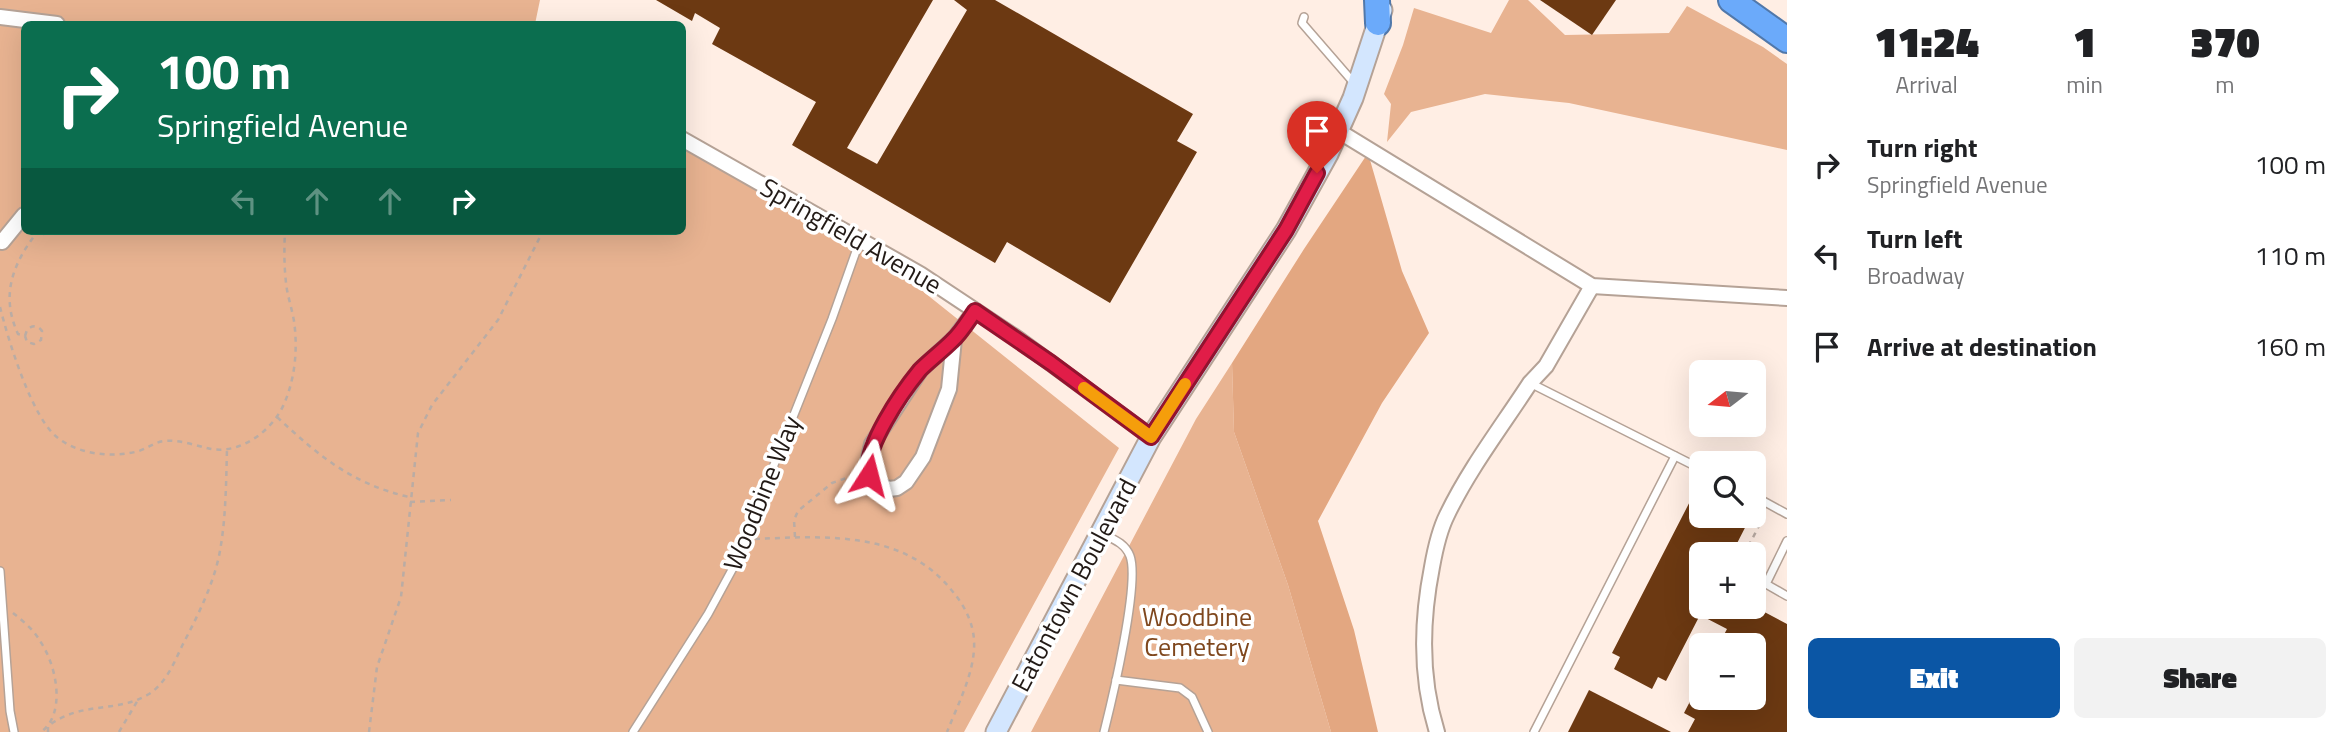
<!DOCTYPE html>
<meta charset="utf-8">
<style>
body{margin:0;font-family:"Titillium Web",sans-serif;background:#f2f2f2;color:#202124;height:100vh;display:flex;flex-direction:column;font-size:26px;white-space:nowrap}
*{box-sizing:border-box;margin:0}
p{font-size:23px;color:#757577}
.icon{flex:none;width:38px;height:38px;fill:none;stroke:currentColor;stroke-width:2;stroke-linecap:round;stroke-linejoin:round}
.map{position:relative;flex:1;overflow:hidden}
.drawer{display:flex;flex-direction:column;background:#fff;width:560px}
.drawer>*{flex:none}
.top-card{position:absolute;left:21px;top:21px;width:665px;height:214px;border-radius:10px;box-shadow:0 7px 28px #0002;background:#0b6e4f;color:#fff;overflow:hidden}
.needle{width:46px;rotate:254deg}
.controls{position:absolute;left:1689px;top:360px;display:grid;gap:14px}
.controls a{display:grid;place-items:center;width:77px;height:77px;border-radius:10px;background:#fff;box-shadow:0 7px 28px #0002;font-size:35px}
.pin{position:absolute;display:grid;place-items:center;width:60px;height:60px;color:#fff;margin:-72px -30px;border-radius:50% 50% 50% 0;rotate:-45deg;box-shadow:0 0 7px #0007}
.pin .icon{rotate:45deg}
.me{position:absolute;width:77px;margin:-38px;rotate:9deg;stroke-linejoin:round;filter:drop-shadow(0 0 5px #0008)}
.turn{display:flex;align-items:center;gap:24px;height:147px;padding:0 21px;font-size:32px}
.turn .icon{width:91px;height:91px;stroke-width:2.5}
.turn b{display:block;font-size:49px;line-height:60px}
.lanes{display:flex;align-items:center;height:66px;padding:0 21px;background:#0003;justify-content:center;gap:35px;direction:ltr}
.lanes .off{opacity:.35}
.eta{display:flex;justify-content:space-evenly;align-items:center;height:119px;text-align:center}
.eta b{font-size:42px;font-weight:800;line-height:49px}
.primary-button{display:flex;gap:14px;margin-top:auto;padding:14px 21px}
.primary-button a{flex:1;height:80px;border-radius:10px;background:#0b56a5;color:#fff;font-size:28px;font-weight:800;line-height:80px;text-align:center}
.primary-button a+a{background:#f2f2f2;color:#202124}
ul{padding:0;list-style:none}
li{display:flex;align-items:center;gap:21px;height:91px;padding:0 21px}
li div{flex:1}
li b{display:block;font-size:26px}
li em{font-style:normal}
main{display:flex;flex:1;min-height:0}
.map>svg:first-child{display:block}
</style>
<main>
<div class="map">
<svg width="1787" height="732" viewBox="0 0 1787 732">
<rect width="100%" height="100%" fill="#ffeee4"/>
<g fill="#e8b391">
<polygon points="0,0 540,0 535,24 24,24 24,231 682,231 683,142 856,238 1119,448 964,732 0,732"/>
<polygon points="1509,0 1528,0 1565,35 1669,33 1687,6 1763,47 1787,64 1787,150 1569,103 1485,94 1411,112 1387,142 1391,104 1384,94 1403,45 1414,8 1491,33"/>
<polygon points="1232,363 1234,432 1288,585 1331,732 1031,732 1196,419"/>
</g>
<polygon fill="#e3a781" points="1368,153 1402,271 1429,333 1382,403 1318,521 1354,630 1378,732 1331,732 1288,585 1234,432 1232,363 1304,249"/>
<g fill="#6c3912">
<polygon points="656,0 933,0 847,148 877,164 967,10 954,0 995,0 1193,114 1177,141 1197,152 1110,303 1007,242 995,263 792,145 816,102 712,44 720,28 695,13 692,21"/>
<polygon points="1540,0 1616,0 1592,35"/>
<polygon points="1701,480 1701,516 1751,516 1731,555 1701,555 1701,607 1755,607 1787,624 1787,732 1688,732 1695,719 1684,713 1701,680 1701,698 1754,698 1754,646 1718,646 1727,629 1700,615 1666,681 1658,677 1652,689 1614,669 1620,657 1612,653"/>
<polygon points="1589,690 1671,732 1568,732"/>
</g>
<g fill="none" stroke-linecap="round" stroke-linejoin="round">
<g stroke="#b5a296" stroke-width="10">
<g id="lane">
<polyline points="1304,17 1302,23 1354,83"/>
<polyline points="1530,383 1701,469"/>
<polyline points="1754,496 1787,514"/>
<path d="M1101,533C1113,539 1125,543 1130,556C1140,583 1112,700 1104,732"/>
<polyline points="1787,541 1766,584 1787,596"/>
<polyline points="0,571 10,711 14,732"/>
<polyline points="1116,680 1180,688 1192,697 1208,732"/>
<polyline points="633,732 708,614 733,568 832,319 860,240"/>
<polyline points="1534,732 1675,456"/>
</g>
</g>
<g stroke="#b5a296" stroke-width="18">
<g id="street">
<polyline points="0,17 57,24"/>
<polyline points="1340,132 1592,286 1787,298"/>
<polyline points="682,139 920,274 1018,339 1151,437"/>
<polyline points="2,242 24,215"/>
<polyline points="954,339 949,389 923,457 906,482 897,488 889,489 877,485 872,481 867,467 872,444 921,369 954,339 975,311"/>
<path d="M1437,732C1420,678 1421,623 1432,567C1435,550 1439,531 1447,515C1469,469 1502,426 1530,383L1546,366L1592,286"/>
</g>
</g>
<g stroke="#b5a296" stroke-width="23">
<polyline id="secondary" points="996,732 1151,437 1286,230 1328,154 1353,98 1382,10"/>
</g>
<g stroke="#5178aa" stroke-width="28">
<g id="highway">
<polyline points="1377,0 1378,23"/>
<polyline points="1731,0 1787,40"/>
</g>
</g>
<g stroke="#baaca4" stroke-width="2.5" stroke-dasharray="5 5" stroke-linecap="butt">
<polyline points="34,231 42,235 49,231"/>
<path d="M0,307C8,339 32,419 58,438C80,455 113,458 139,451C148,448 155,442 164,441C180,439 196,446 211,449C241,454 272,431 284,404C295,379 298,349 294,321C292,310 289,300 287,290C284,270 284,251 285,231"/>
<path d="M25,336L27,330C32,325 38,325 42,331L41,340L34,344L27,342L25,336L18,334C0,295 13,263 38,231"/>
<path d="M277,417C319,456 352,484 409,497"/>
<polyline points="410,502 451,500"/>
<polyline points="795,537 794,520 798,511 832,483 855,475"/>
<path d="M755,539C825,536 905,530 953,592C964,605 973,622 974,640C976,670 958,704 947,732"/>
<polyline points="1744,555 1765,514"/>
<path d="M13,613C23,621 34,630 40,641C56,664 67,713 41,732"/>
<path d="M48,732V726C83,700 116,714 149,694C166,683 174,663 182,646C197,617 212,588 219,556C226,521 226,484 227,449"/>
<polyline points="119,732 138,700"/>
<polyline points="369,732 377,667 401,597 418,433 432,405 498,320 543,231"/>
</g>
<use href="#lane" stroke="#fff" stroke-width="7"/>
<use href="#street" stroke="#fff" stroke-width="14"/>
<use href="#secondary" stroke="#d3e6fe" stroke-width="19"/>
<use href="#highway" stroke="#6baafa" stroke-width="24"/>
</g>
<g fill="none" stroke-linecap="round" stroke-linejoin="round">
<g stroke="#92132f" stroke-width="18">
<path id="route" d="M869,475C863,448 902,392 920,370C930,360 942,351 952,341C961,333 968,321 975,311L1051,363L1151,437L1286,230L1317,173"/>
</g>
<use href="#route" stroke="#e11d48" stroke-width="12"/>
<polyline stroke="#f59e0b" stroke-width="12" points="1084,388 1151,437 1185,384"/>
</g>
<g text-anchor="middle" stroke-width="7" stroke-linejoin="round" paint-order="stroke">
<g font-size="26" fill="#221a16" stroke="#fff">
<text transform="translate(851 236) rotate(30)" y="9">Springfield Avenue</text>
<text transform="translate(762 493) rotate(-68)" y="9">Woodbine Way</text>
<text transform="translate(1074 585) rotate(-62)" y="9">Eatontown Boulevard</text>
</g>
<g font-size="26" fill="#7f471d" stroke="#fff">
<text x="1197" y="626">Woodbine<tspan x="1197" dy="30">Cemetery</tspan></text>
</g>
</g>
</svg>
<div class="controls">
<a><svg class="needle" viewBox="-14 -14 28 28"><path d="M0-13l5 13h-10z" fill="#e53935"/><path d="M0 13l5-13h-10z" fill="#757577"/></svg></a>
<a><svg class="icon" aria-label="search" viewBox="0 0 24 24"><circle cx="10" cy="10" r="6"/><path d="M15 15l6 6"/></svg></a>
<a>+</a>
<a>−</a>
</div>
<div class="pin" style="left:1317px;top:173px;background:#d93025"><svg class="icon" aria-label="arrive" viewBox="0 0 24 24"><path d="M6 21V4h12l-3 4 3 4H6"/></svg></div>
<svg class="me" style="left:869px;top:475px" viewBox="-20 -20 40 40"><path d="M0-17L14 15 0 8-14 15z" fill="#e11d48" stroke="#fff" stroke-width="4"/></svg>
<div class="top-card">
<div class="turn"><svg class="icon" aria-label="right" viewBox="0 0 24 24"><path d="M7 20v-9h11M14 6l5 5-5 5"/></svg><div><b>100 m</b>Springfield Avenue</div></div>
<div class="lanes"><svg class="icon off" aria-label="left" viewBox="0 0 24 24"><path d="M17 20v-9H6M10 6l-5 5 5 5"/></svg><svg class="icon off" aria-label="ahead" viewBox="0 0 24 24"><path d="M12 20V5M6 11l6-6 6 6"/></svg><svg class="icon off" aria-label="ahead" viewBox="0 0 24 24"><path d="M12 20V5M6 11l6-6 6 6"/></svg><svg class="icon" aria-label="right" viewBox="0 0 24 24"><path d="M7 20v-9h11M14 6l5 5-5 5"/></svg></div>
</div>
</div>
<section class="drawer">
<div class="eta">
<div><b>11:24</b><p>Arrival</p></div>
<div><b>1</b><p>min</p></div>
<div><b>370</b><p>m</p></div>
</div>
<ul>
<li><svg class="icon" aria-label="right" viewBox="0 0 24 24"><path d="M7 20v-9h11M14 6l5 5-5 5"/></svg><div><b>Turn right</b><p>Springfield Avenue</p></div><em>100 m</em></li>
<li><svg class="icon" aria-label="left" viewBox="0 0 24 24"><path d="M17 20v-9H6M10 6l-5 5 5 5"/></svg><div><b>Turn left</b><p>Broadway</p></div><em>110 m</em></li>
<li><svg class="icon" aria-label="arrive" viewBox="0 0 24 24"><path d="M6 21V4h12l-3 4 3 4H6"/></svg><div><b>Arrive at destination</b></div><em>160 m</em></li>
</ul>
<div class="primary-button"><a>Exit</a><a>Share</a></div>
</section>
</main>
